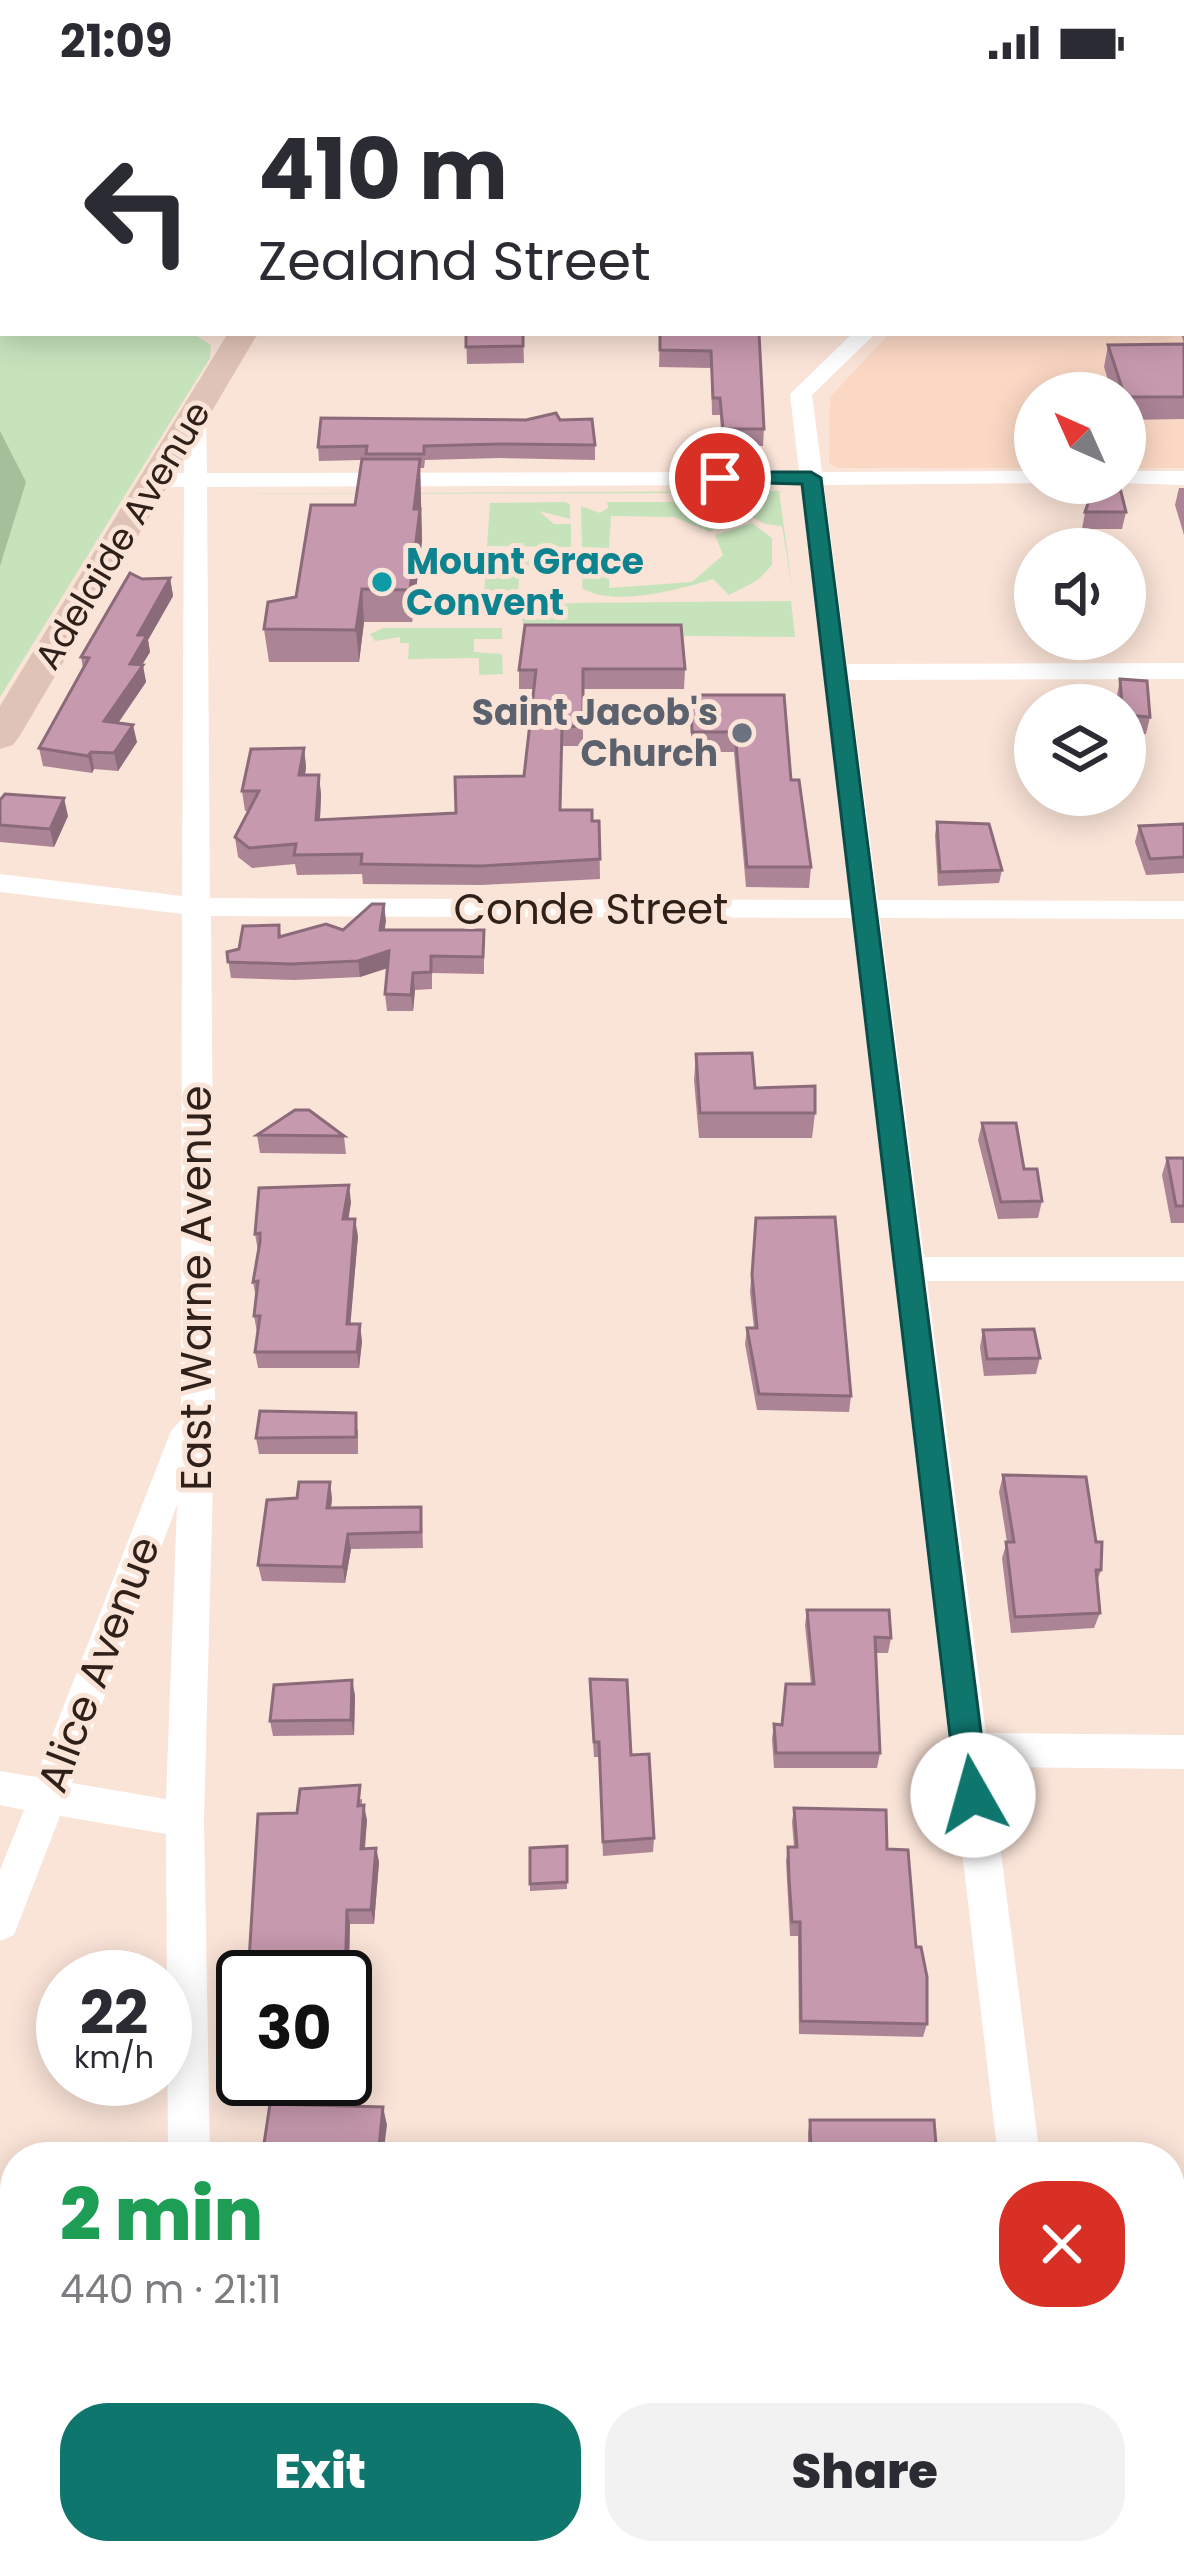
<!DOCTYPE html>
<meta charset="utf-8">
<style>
body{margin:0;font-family:Poppins,sans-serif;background:#f2f2f3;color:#2b2b33;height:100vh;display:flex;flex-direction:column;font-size:45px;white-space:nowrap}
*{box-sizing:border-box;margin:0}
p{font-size:39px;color:#7c7c81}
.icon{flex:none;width:66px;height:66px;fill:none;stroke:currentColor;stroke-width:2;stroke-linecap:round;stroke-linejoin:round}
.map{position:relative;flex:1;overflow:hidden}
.drawer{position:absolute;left:0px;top:2058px;width:1185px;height:423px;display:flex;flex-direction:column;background:#fff;border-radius:48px 48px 0 0;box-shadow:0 6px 30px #0003}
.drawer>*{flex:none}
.banner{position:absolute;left:0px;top:0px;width:1185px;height:252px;box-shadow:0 6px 30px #0003;background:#fff;color:#2b2b33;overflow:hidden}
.needle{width:78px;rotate:315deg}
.tools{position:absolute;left:1014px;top:288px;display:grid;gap:24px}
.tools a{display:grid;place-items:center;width:132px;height:132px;border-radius:50%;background:#fff;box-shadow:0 6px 30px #0003;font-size:60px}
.speed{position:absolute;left:36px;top:1866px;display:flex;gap:24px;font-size:60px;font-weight:700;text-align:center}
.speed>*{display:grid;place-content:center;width:156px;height:156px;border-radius:50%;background:#fff;box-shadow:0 6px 30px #0003;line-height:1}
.speed small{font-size:30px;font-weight:400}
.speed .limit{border:6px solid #111;border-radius:18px;background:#fff;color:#111}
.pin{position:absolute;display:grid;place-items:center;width:102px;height:102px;color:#fff;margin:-51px;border:6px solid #fff;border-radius:50%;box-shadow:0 3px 12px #0007}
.me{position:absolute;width:132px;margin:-66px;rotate:353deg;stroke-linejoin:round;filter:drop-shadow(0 0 9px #0008)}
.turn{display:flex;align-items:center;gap:42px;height:252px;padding:0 60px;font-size:54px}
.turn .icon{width:156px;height:156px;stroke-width:2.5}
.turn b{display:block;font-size:84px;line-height:102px}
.round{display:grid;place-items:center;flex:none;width:126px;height:126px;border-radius:48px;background:#f2f2f3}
.head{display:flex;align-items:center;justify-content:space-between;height:204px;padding:0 60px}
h1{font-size:72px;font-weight:800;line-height:90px;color:#1e9e55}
.primary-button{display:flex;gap:24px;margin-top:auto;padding:24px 60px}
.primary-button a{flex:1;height:138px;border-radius:48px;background:#0f766e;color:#fff;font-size:48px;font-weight:800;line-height:138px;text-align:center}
.primary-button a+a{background:#f2f2f3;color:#2b2b33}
.status{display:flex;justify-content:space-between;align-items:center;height:84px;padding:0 60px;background:#fff;direction:ltr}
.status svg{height:33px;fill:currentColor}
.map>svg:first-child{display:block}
</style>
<div class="status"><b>21:09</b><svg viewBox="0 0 49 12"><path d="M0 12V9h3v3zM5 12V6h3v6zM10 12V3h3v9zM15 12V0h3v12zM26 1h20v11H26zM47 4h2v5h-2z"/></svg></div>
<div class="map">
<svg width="1184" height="2480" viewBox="0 0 1184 2480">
<rect width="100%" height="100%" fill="#fae3d7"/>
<g fill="#fbd8c4">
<polygon points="417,0 1184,0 1184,15 1182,3"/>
<polygon points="1184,244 1184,384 1125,384 1125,309 1035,309 1035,384 839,384 829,380 830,313 890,249 1182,249"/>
</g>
<g fill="#c7e3bc">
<polygon points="0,239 3,249 192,249 211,261 210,274 0,613"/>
<polygon points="779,407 793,510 782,442 765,440 720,415 720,409 228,410"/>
<polygon points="564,418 570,420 570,435 539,427 554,440 571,440 571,463 487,462 490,419"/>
<polygon points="607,418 693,418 726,425 711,433 717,444 710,448 675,433 611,432 609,464 582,463 581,422 600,429 608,424"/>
<path d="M752,439L772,454V481L758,496L729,511L713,495C682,505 612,524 582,504L584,473L610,471L609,504L692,498L723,471L715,451Z"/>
<polygon points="486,472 529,473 528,493 519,493 518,515 484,518"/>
<polygon points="791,517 795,553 526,550 522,535 537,524 571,519"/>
<polygon points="383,544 502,544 502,555 474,555 474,568 502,570 503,590 479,591 479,574 408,575 409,559 400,559 400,553 375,557 370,550"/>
</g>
<polygon fill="#a4bf99" points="0,347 26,398 0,482"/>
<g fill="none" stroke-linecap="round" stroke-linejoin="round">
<g fill="#fff" fill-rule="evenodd">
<path d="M853,249H876L812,311L822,388L1035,387V399H1043L824,401L847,580L1184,579V595L849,596L878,816L1184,817V835L880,834L924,1173H1184V1197H927L986,1649L1184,1651V1685L990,1683L1040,2073H998L852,834L211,832L215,1322L204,1736L210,2073H168L166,1750L60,1732L14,1851L0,1857V1786L24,1726L0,1721V1687L36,1693L171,1347L181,1336L182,830L0,808V790L182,812L184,403H155L144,396L155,389H184V334L195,327L206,334L207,389L799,388L790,310ZM801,401L850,816L210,814L207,403ZM177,1421L166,1715L72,1699Z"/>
<polygon points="1125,387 1184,387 1184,401 1117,399 1125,399"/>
<rect x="1170" y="2346" width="14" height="46"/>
<rect x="168" y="2466" width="48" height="14"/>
<polygon points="1044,2466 1092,2466 1094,2480 1046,2480"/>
</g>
<g fill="#e0c3b7" fill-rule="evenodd">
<rect x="1182" y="18" width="2" height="16"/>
<rect x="0" y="42" width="3" height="16"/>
<polygon points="228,249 258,249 19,653 13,661 0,665 0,622"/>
</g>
<polygon fill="#f7baa1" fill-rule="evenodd" points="371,0 401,0 369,3"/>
<g fill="#f28c63" fill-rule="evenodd">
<rect x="1182" y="56" width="2" height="20"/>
<polygon points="3,95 3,117 0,118 0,96"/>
<rect x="1182" y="112" width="2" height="22"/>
<rect x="0" y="161" width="3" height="22"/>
<rect x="0" y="221" width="3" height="22"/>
</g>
</g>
<g fill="#ab8496">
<polygon points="84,0 216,0 175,3 84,3"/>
<polygon points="234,0 360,0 358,3 235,3"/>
<polygon points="601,0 653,0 652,3"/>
<polygon points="832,0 862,0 861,3 832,3"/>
<polygon points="1050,0 1146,0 1145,3 1050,3"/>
<polygon points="1182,170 1184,170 1184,335 1125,336 1125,309 1112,309 1104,283 1108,261 1184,260 1181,249 1184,227 1182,227"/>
<polygon points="466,249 523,249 524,279 467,280"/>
<polygon points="660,249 759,249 764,345 763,362 722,362 720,331 712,331 711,284 659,283"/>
<polygon points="560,336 595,361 595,376 500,374 425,376 424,384 420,384 422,457 412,538 364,538 359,578 269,578 264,545 296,513 355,421 361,376 319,377 318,363"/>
<polygon points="1179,404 1184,404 1184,451 1175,421"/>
<polygon points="1085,428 1126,428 1122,445 1082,445"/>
<polygon points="170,494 173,512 148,556 150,568 142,581 146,598 118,639 137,658 118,687 94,685 92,689 43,682 39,664 83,584 81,573 142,495"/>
<polygon points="685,585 684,605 583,605 583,662 562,662 560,726 592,737 599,737 600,795 482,801 363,800 362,790 297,791 295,780 252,784 238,773 235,753 249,727 245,727 242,707 304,664 306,683 305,691 319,691 321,711 320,735 456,729 524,692 534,605 519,605 519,586"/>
<polygon points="1120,595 1150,633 1146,650 1125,649 1125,621 1117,621 1117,612"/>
<polygon points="691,611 791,696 811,783 809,804 746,803 734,668 691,668"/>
<polygon points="0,716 68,732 54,763 0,758"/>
<polygon points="937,738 1002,786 999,799 938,802 935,751"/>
<polygon points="1184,740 1184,789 1146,791 1135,758 1139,742"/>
<polygon points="384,820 385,846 484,846 484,890 432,889 432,905 415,906 413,927 387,927 385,910 387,884 360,893 294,896 231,894 227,868 239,865 279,841 281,853 343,846"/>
<polygon points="696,970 755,1004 815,1029 812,1054 699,1054 694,996"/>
<polygon points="982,1039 1024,1085 1042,1117 1038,1134 998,1135 978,1056"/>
<polygon points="257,1051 344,1052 346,1070 260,1069"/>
<polygon points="1167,1074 1184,1074 1184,1139 1171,1139 1162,1091"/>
<polygon points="351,1118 348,1135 358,1152 350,1240 362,1257 359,1284 258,1284 255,1268 257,1248 254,1232 256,1214 253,1198 258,1167 255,1150"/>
<polygon points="756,1134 851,1312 849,1328 757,1326 745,1260 747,1244 754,1244 750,1208"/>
<polygon points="983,1246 1040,1274 1036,1290 984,1292 980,1263"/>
<polygon points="358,1346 358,1370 259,1370 256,1354"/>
<polygon points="1003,1391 1101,1486 1097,1498 1100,1529 1094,1544 1011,1549 1002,1474 1007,1458 999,1408"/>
<polygon points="332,1414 331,1424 422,1439 423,1464 351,1465 345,1499 262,1497 258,1481"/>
<polygon points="807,1526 891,1554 888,1569 876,1569 880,1669 877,1684 774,1684 772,1655 774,1640 782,1641 811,1600 805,1541"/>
<polygon points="355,1611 354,1651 273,1652 270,1637"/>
<polygon points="590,1611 631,1671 654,1754 653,1768 603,1772 599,1673 594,1673"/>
<polygon points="362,1715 362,1721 367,1736 365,1765 376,1764 379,1778 374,1840 350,1840 348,1913 345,1913 345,1893 296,1889 253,1890 249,1877 297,1729"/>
<polygon points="794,1724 887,1765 916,1863 927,1940 923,1953 799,1950 798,1852 790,1852 786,1777 788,1763 794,1763 792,1738"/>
<polygon points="567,1762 567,1805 530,1807 530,1764"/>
<polygon points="810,2036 937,2073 808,2073 808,2048"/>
<polygon points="1184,2171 1184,2225 1170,2225 1170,2172"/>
<polygon points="845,2466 973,2466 974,2471 968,2479 845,2472"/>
</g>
<g fill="#8b6b7a">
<polygon points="420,375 422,457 412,538 410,506 414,425"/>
<polygon points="170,494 173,512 148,556 150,568 139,586 143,581 146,598 108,654 104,637 130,580 138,551"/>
<polygon points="362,505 364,538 359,578 356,546"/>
<polygon points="133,641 137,658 118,687 114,669"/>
<polygon points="304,664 306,683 302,711 299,691"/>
<polygon points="91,668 94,685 92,689 88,672"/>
<polygon points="319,691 321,711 319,755 316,736"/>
<polygon points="64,714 68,732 54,763 50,745"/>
<polygon points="384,820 386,837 382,863 380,846"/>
<polygon points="389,867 391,883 360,893 358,877"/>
<polygon points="413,889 415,906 413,927 411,911"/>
<polygon points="349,1101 351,1118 346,1152 343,1135"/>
<polygon points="355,1135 358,1152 349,1257 347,1240"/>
<polygon points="360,1240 362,1257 359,1284 357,1268"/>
<polygon points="330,1398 332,1414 329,1440 327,1424"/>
<polygon points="348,1450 351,1465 345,1499 343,1483"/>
<polygon points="352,1596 355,1611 354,1651 351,1636"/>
<polygon points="364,1721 367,1736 363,1779 361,1765"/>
<polygon points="376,1764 379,1778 374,1840 371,1826"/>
<polygon points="347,1826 350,1840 348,1913 345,1899"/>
<polygon points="383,2023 387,2041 383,2073 378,2073"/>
</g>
<g fill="#c799ae" stroke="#8b6b7a" stroke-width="3">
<polygon points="1182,170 1184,170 1182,214"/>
<polygon points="466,249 523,249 523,262 466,263"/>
<polygon points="660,249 759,249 764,345 723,345 720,314 713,314 711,267 660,266"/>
<polygon points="1184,260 1184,313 1125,313 1108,261"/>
<polygon points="556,329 560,336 592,335 595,361 499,360 424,362 424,370 366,370 367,362 318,363 321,334 526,336"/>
<polygon points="362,375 420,375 414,425 420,425 410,506 362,505 356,546 264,545 268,518 296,513 311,421 355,421"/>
<polygon points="1095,400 1119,400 1126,428 1085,428"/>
<polygon points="130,489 142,495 170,494 138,551 147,551 130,580 143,581 104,637 133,641 114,669 91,668 88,672 39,664 89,574 81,573"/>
<polygon points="525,541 681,541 685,585 583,585 583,642 562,643 560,726 592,726 592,737 599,737 600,775 481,782 361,780 362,770 294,771 296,760 249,764 235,753 259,707 242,707 251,665 304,664 299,691 319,691 316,736 456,729 455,693 524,692 536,586 519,586"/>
<polygon points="1120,595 1147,597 1150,633 1125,631 1125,621 1122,621"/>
<polygon points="691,611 784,611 791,696 799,696 811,783 747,783 735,648 692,648"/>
<polygon points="5,710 64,714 50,745 0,741 0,716"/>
<polygon points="937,738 989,740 1002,786 940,788"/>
<polygon points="1184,740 1184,773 1150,775 1139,742"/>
<polygon points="372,820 384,820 380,846 484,846 483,873 431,872 431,888 413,889 411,911 385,910 389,867 358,877 291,880 228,878 227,868 239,865 243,842 279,841 279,853 326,840 343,846"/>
<polygon points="752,969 755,1004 815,1002 815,1029 700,1029 696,970"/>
<polygon points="295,1026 309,1026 344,1052 257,1051"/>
<polygon points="982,1039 1016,1039 1024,1085 1037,1085 1042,1117 1001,1118"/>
<polygon points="1167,1074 1184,1074 1184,1122 1176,1122"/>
<polygon points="349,1101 343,1135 355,1135 347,1240 360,1240 357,1268 255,1268 260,1232 254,1232 258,1197 253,1198 260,1158 260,1149 255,1150 259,1104"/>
<polygon points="835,1133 851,1312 759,1310 747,1244 757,1244 752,1191 756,1134"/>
<polygon points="1034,1245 1040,1274 987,1275 983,1246"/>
<polygon points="260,1327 356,1329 356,1353 256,1354"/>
<polygon points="1003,1391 1086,1393 1096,1458 1102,1458 1101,1486 1096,1486 1100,1529 1015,1533 1006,1458 1014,1458"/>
<polygon points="299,1398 330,1398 327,1424 421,1423 421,1448 348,1450 343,1483 258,1481 267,1416 297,1414"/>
<polygon points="807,1526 889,1526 891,1554 875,1553 880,1669 776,1669 774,1640 782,1641 786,1600 814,1600"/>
<polygon points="590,1595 627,1596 631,1671 649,1670 654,1754 603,1758 599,1658 594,1658"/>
<polygon points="352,1596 351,1636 270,1637 274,1601"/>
<polygon points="360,1701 358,1722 364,1721 361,1765 376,1764 371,1826 347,1826 345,1899 345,1893 296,1893 297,1875 249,1877 258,1730 297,1729 300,1705"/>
<polygon points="794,1724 886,1726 887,1765 908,1766 916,1863 921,1863 927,1893 927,1940 801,1937 800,1838 792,1838 789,1794 788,1763 797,1763"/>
<polygon points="567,1762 567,1798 530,1800 530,1764"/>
<polygon points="270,2020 383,2023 378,2073 262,2073"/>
<polygon points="810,2036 934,2036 937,2073 811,2073"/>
<polygon points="1184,2171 1184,2215 1170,2215 1170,2172"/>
<polygon points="883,2466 973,2466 974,2471"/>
</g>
<polygon fill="#0f766e" stroke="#0a4d48" stroke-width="3" points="720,388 811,388 821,394 989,1711 984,1721 973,1726 962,1721 957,1711 802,400 713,398 713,390"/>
<circle fill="#0f9aa8" stroke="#fae3d7" stroke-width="4.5" cx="382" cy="498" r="12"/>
<circle fill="#6b7280" stroke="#fae3d7" stroke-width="4.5" cx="742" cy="649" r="12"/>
<g text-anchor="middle" stroke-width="10" stroke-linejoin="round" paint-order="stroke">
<g font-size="36" fill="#2f211a" stroke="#fae3d7">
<text transform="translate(122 451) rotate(-59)" y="13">Adelaide Avenue</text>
</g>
<g font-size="36" font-weight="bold" fill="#0d838f" stroke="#fae3d7" text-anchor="start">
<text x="406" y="490">Mount Grace<tspan x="406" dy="41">Convent</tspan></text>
</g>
<g font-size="36" font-weight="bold" fill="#5b616d" stroke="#fae3d7" text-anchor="end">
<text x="718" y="641">Saint Jacob's<tspan x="718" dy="41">Church</tspan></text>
</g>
<g font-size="42" fill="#2f211a" stroke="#fae3d7">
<text x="591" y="840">Conde Street</text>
<text transform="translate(196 1204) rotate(-90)" y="15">East Warne Avenue</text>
<text transform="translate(98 1580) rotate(-69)" y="15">Alice Avenue</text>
</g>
</g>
</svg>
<div class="tools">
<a><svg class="needle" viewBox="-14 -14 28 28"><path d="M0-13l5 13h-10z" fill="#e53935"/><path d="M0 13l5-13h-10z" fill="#7c7c81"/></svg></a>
<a><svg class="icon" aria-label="sound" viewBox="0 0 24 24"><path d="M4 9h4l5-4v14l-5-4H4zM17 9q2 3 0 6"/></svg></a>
<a><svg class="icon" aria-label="layers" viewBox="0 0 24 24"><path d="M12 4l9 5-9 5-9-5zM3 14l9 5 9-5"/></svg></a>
</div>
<div class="speed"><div>22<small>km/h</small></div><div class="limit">30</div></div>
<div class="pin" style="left:720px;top:394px;background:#d93025"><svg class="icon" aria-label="arrive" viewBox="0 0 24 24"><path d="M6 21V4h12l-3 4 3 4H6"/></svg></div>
<svg class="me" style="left:973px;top:1711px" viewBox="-20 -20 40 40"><circle r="19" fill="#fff"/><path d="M0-13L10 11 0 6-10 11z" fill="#0f766e"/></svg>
<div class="banner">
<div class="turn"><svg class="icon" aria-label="left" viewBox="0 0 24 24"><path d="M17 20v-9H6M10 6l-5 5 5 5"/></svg><div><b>410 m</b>Zealand Street</div></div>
</div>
<section class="drawer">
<div class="head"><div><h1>2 min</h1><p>440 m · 21:11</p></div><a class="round" style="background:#d93025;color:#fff"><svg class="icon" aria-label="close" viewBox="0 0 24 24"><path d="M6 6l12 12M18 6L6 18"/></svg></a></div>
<div class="primary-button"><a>Exit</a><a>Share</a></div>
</section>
</div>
